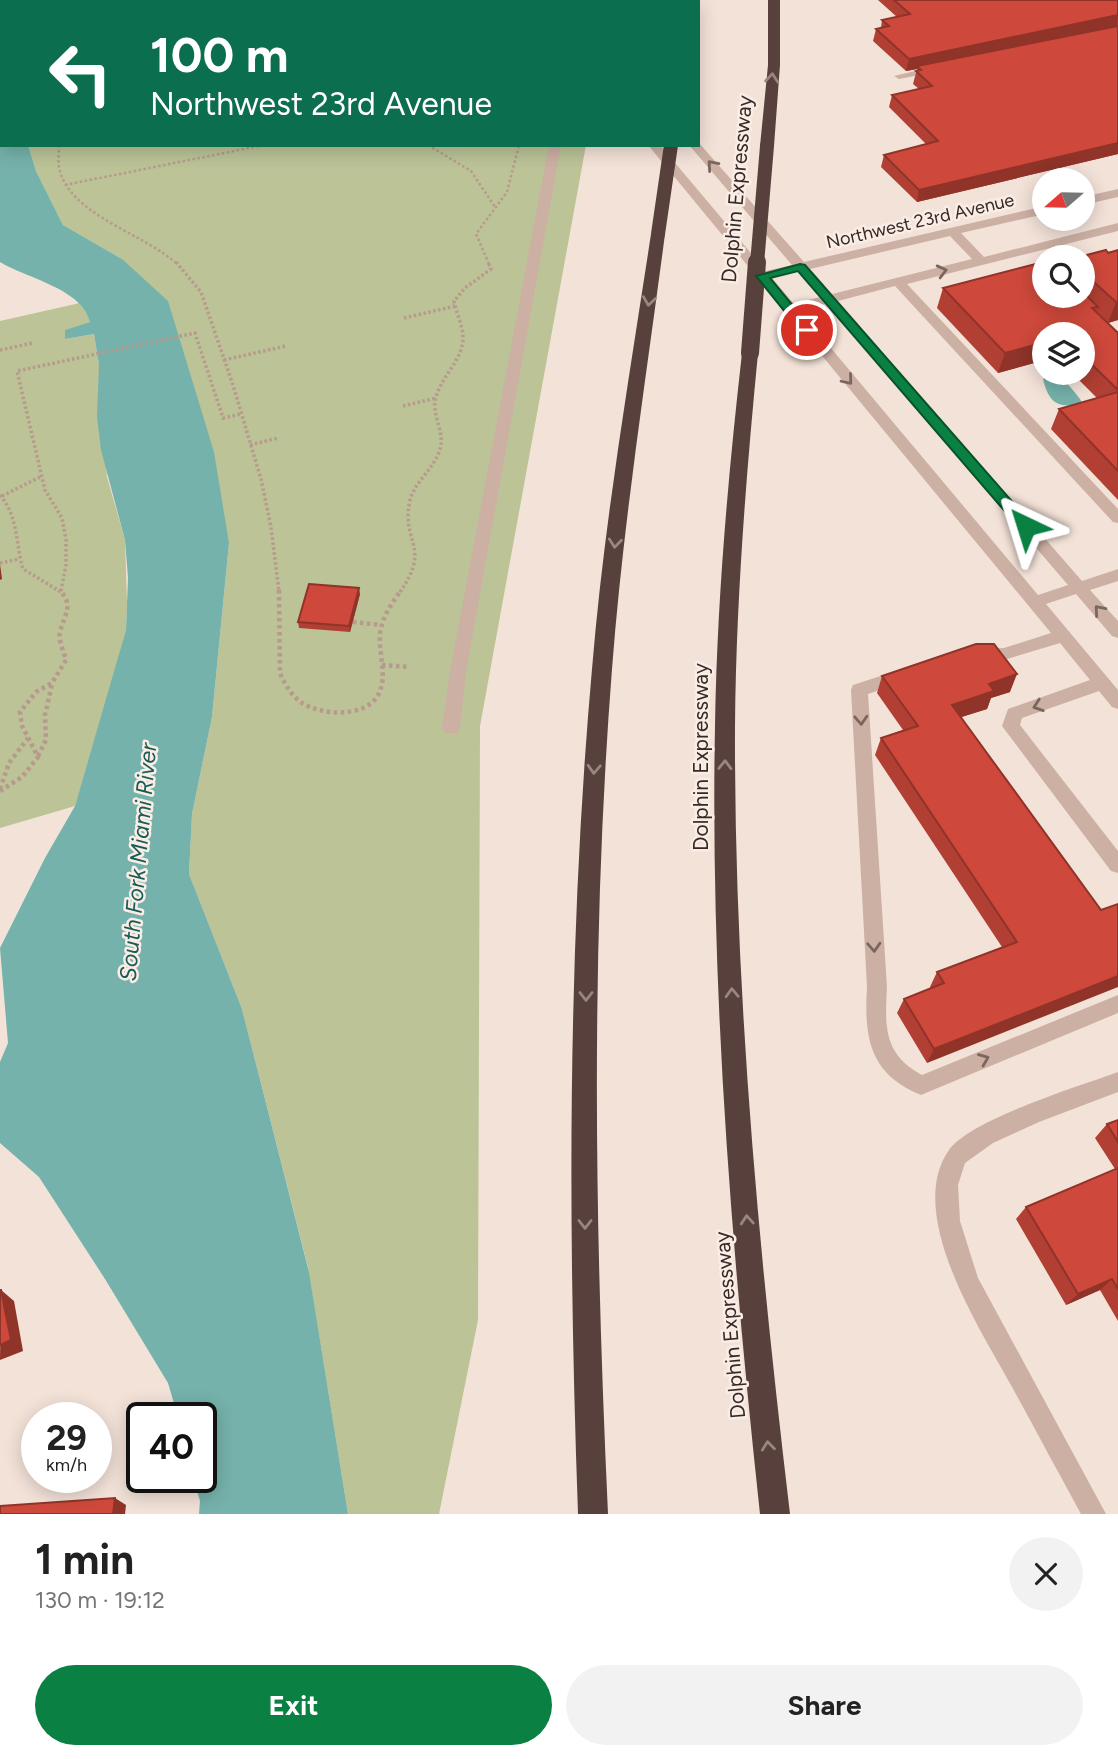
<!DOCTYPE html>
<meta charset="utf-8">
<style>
body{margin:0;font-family:Figtree,sans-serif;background:#f2f2f2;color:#222;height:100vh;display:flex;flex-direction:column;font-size:26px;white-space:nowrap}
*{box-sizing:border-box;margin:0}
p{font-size:23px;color:#767676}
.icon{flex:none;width:38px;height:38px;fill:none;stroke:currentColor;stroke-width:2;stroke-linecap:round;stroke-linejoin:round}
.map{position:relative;height:1514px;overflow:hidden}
.side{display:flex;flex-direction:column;background:#fff;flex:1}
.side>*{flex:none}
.guide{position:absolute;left:0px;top:0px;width:700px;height:147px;box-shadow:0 4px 18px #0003;background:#0b6e4f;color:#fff;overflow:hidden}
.needle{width:46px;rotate:250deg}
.tools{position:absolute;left:1032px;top:168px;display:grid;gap:14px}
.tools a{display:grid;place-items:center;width:63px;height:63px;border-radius:50%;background:#fff;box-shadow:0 4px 18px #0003;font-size:35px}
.speed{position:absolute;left:21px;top:1402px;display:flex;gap:14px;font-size:35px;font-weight:700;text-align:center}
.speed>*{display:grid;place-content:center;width:91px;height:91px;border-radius:50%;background:#fff;box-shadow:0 4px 18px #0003;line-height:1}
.speed small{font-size:18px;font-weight:400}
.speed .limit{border:4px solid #111;border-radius:10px;background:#fff;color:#111}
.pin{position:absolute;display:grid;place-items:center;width:60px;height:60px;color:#fff;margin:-30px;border:4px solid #fff;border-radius:50%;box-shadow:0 2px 7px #0007}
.me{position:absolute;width:77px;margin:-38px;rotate:319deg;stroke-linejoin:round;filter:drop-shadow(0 0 5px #0008)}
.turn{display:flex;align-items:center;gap:24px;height:147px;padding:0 35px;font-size:32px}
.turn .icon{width:91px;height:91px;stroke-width:2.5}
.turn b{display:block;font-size:49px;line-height:60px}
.round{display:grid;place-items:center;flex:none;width:74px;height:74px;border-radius:37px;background:#f2f2f2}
.headline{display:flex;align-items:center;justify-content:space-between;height:119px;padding:0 35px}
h1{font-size:42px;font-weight:700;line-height:52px}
.button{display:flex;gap:14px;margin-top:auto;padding:14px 35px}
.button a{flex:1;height:80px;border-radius:42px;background:#0b8043;color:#fff;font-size:28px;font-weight:700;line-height:80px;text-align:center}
.button a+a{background:#f2f2f2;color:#222}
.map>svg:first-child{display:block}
</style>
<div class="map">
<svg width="1118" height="1514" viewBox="0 0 1118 1514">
<rect width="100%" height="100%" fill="#f3e2d8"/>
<g fill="#bbc397">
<polygon points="137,0 494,0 495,2 126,2"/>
<polygon points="28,145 586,145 480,726 478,1320 439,1514 348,1514 308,1267 242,1009 189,874 192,814 212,717 229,543 122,259 63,225 36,171"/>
<polygon points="80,303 88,313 90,322 66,330 65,339 94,334 99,365 107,477 125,540 127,602 126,630 113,678 75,806 0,828 0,321"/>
</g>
<g fill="#75b2ab">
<path d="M0,43L2,145H28L36,171L63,225L122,259L168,301L214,452L229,543L212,717L192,814L189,874L242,1009L309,1272L348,1514H199L200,1501L193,1477H201V1418L178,1417L168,1383L105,1279L39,1177L0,1143V1062L8,1043L0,948L45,858L75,806L126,630L128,578L125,540L101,450L97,417L99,365L94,334L65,339V330L90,322C83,289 26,278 0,262Z"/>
<path d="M1051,375L1063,378C1067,384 1081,398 1082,403C1059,409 1049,404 1043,379Z"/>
</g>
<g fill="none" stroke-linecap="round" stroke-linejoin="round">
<g stroke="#b8998e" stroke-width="2.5" stroke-dasharray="2.5 2.5" stroke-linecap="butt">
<polyline points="166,2 176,0"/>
<polyline points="362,2 371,0"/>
<path d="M59,145C59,152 58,160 59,167C68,215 144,233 177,264"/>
<polyline points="428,145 471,171 495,207"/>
<polyline points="65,185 264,145"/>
<polyline points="489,264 476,234 507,192 519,145"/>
</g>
<g stroke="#b8998e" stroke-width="3.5" stroke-dasharray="2.5 2.5" stroke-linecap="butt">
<polyline points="176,262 201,292 233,385 261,479 271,527 279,592"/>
<polyline points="404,318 455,306"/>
<polyline points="0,350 33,343"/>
<polyline points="224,360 286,346"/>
<polyline points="403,406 436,398"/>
<polyline points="250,445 278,438"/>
<path d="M0,495C19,518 15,542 23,569L61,592"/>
<polyline points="2,496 42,476"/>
<polyline points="0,563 19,559"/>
<polyline points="61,591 66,565 66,540 62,518 45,490 17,371 195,333 223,418 241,414"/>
<path d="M400,592C431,547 403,544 409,505C412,483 434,470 440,449C445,433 433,418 435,401C439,378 463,361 463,338C463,325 456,313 454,301L465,288L491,269L488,262"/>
</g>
<g stroke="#b8998e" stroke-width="4.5" stroke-dasharray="3.5 3.5" stroke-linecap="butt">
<path d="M279,590L280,673C285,685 291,695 302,703C321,715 362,718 377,697C390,677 376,650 381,628C384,614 393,602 401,590"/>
<polyline points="353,622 381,625"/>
<polyline points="382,665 409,667"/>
<polyline points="38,756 46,740 45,715 52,684"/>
<polyline points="0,789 9,763 28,738"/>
<path d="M0,791L22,777L38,757L22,726L20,712L36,692L52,683L66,660C64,652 58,640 60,632C64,615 75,605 59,590"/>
</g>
<g fill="#ccb0a4" fill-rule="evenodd">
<polygon points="474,0 485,0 486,2 475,2"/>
<polygon points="520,0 530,0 531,2 521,2"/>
<polygon points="564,0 574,0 575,2 565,2"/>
<polygon points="936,66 941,69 940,71 899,79 894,76"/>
<path d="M699,143L804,262L1045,206V214L961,233L984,257L1118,223V231L907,284L1118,509V523L1113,522L895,286L838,301L1082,581L1118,569V581L1090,590L1118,621V638L1112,636L1076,594L1046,604L1118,690V709L1112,707L1099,691L1022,718L1020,725L1118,851V873L1111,871L1002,726L1008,709L1090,680L1060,643L1004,660L973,658L971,654L973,650L1004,648L1051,633L648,145H660L766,271L792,265L689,145H698ZM950,236L972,259L832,294L810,269ZM798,271L820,297L794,304L772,278ZM826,304L1068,585L1038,595L799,310Z"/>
<polygon points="549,145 561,145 466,671 460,728 457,733 445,733 442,728 450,671"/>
<polygon points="1118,189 1118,197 1083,205 1083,197"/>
<path d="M902,669L910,675L908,680L868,694L887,987C885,1026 883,1054 922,1075L1118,995V1013L921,1095C869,1074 864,1037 867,987L851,690L853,685Z"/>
<path d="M1118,1072V1092L1039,1122L993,1143L965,1163L958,1185L960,1221L978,1278L1106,1514H1081C1058,1472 1035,1429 1012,1387C981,1330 904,1214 949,1150C971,1119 1080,1086 1118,1072Z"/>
</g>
<polygon fill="#795c56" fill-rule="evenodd" points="4,0 24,0 3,2"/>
<g fill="#58413c" fill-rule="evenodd">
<rect x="682" y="0" width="12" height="2"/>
<polygon points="768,0 780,0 780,65 774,146 767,150 760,146 768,65"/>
<path d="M658,230L665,234C646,379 623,524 612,669C590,951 595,1232 608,1514H578C568,1232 567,950 592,669C604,523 629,379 651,234Z"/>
<path d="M750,348L758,353C746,477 736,602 735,727C734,990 759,1253 790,1514H760C732,1253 710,989 715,726C717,601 728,477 742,353Z"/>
</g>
<g stroke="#58413c" stroke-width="14">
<polyline points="658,234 671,145"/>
<polyline points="757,264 767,146"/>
</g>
<polyline stroke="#58413c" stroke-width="18" points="750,353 757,262"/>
</g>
<g fill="#b13f33">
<polygon points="878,0 1118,0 1118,154 917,202 881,167 884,155 926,144 889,107 892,95 919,89 913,84 917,69 906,71 873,41 876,29 881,28 882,20 897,17"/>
<polygon points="1118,250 1118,320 1108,323 1097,312 1096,313 1118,333 1118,500 1051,429 1059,409 1097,398 1072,373 1083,373 1083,334 1045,334 1045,360 998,373 937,308 943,288 1083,296 1083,257"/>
<polygon points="360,594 350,632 299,628 298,622"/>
<polygon points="882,676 1010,692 991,698 987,709 961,717 1101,910 927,1063 897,1013 904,999 931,988 930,987 937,972 1002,947 875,755 881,738 903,730 877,693"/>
<polygon points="1118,1120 1118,1321 1100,1290 1066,1305 1016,1219 1026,1207 1115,1169 1095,1138 1107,1124"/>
</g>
<g fill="#903329">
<polygon points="1118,15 1117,26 917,66 917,69 906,71 909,59"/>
<polygon points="1118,143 1118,154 917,202 919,190"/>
<polygon points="1116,302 1118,302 1118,320 1108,323"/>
<polygon points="1045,342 1045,360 998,373 1005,353"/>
<polygon points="0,564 2,579 0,580"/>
<polygon points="359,588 360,594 350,632 349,626"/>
<polygon points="1017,674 1010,692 991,698 987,709 946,722 952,705 989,684"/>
<polygon points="1118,976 1118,987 927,1063 934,1049"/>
<polygon points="1112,1279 1100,1290 1066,1305 1078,1294"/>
<polygon points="1,1290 14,1301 23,1351 0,1360"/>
<polygon points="115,1498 126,1505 125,1514 113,1514"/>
</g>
<g fill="#ce493b" stroke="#903329" stroke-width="2">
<polygon points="894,0 1118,0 1118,15 909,59 876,29 889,26 882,20 910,14"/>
<polygon points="1118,26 1118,143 919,190 884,155 938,141 892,95 932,86 916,71 921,70 917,66"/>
<polygon points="1106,250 1108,253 1118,250 1118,302 1116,302 1085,274 1083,274 1083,257 1079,257"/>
<polygon points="1043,262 1045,264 1045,296 1083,296 1083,292 1098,307 1092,308 1118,333 1118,390 1083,356 1083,334 1045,334 1045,342 1005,353 943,288"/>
<polygon points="1118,392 1118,471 1059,409"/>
<polygon points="309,584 359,588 349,626 298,622"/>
<polygon points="976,644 994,644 1017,674 989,684 994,691 952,705 1101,910 1118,904 1118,976 934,1049 904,999 944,983 937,972 1017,942 881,738 918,726 882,676"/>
<polygon points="1118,1120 1118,1142 1107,1124"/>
<polygon points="1118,1168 1118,1289 1112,1279 1078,1294 1026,1207"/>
<polygon points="0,1290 1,1290 11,1340 0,1345"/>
<polygon points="115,1498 113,1514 0,1514 0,1506"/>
</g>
<defs><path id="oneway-chevron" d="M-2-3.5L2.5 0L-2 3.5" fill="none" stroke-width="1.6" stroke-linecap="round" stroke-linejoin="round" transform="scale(1.75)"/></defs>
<g stroke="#998680">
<use href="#oneway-chevron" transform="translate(772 78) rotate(-85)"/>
<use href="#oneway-chevron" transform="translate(649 301) rotate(98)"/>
<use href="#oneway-chevron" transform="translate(615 543) rotate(96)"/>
<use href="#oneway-chevron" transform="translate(725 765) rotate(-89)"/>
<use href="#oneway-chevron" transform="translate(594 769) rotate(93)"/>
<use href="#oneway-chevron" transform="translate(732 993) rotate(-92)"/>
<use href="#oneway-chevron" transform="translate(586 996) rotate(90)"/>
<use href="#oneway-chevron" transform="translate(747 1220) rotate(-94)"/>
<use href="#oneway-chevron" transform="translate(585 1224) rotate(90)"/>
<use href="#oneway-chevron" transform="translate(768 1446) rotate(-96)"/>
</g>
<g stroke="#7a665f">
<use href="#oneway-chevron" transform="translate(712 165) rotate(-131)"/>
<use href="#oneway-chevron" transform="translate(942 271) rotate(-14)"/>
<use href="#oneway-chevron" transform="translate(848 380) rotate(50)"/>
<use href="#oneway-chevron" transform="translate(1099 610) rotate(-131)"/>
<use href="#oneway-chevron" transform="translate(1038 706) rotate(161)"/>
<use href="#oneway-chevron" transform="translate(861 720) rotate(87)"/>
<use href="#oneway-chevron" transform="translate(874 947) rotate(87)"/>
<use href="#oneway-chevron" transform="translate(984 1059) rotate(-22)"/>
</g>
<polygon fill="#0b8043" stroke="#07532c" stroke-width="2" points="800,264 805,265 1031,523 1031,530 1021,530 798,271 770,278 813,330 807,334 802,333 756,276"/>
<g text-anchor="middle" stroke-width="5" stroke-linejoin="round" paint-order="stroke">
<g font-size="18" fill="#362926" stroke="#faede5">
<text transform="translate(920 221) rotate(-13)" y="6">Northwest 23rd Avenue</text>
</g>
<g font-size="21" fill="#362926" stroke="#faede5">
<text transform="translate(737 189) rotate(-85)" y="7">Dolphin Expressway</text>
<text transform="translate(701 757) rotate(-90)" y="7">Dolphin Expressway</text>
<text transform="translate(730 1325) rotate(-95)" y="7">Dolphin Expressway</text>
</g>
<g font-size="23" font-style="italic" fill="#195b55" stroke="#faede5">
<text transform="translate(138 862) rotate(-85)" y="8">South Fork Miami River</text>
</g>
</g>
</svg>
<div class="tools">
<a><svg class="needle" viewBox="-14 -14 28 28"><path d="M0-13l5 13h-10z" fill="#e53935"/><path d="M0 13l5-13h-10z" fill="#767676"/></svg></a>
<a><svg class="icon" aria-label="search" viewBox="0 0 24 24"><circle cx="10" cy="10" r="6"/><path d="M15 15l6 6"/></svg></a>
<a><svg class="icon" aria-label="layers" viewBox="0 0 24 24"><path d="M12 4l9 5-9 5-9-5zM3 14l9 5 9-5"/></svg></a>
</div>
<div class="speed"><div>29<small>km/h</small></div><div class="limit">40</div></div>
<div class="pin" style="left:807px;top:330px;background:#d93025"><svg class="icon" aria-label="arrive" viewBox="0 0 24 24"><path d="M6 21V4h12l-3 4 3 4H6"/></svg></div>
<svg class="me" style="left:1026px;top:526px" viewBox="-20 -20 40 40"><path d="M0-17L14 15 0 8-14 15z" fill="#0b8043" stroke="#fff" stroke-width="4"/></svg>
<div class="guide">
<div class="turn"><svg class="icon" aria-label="left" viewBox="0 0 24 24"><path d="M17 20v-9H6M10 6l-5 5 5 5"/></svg><div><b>100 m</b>Northwest 23rd Avenue</div></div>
</div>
</div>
<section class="side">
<div class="headline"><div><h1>1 min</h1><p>130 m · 19:12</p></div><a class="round"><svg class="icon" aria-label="close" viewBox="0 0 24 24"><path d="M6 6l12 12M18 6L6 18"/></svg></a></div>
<div class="button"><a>Exit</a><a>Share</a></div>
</section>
